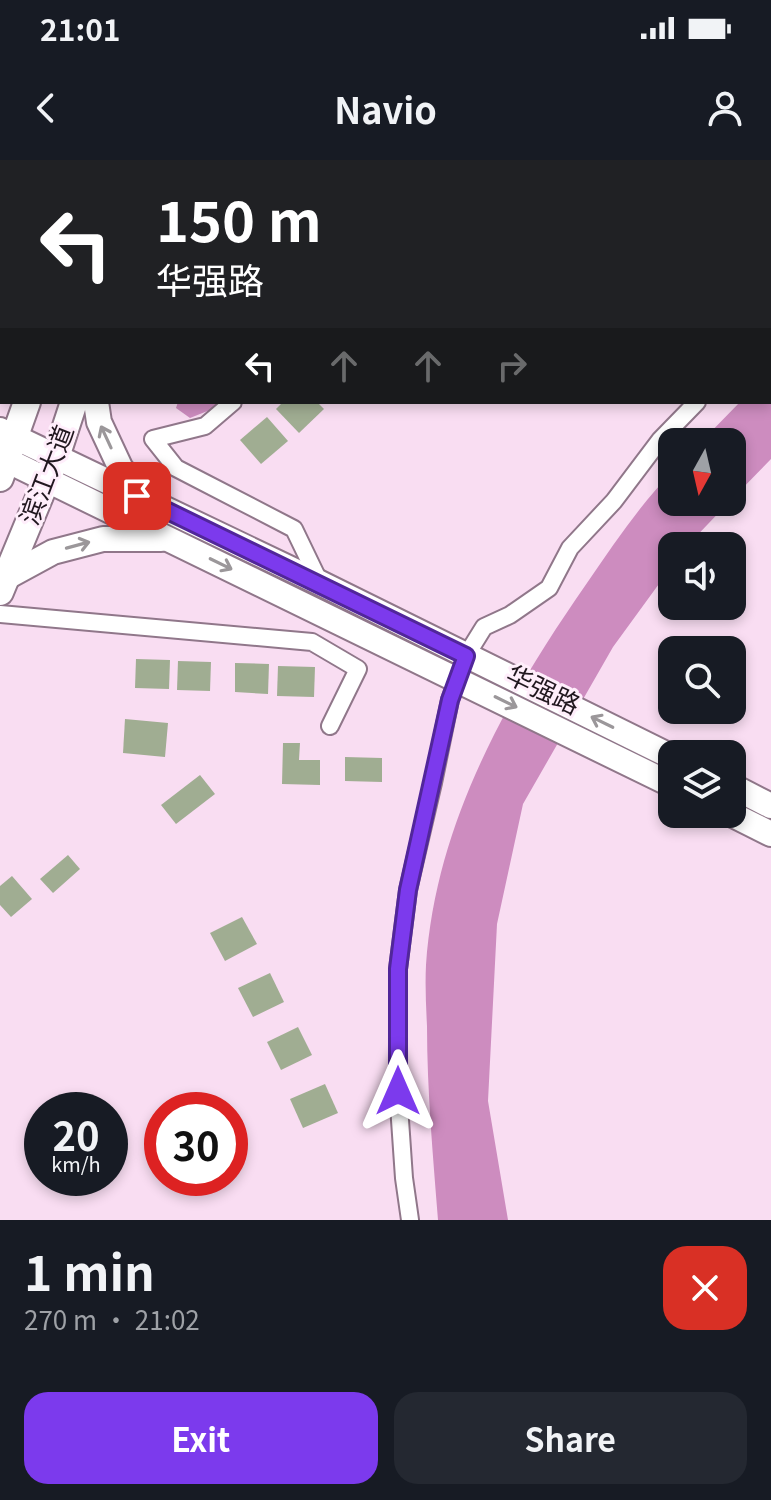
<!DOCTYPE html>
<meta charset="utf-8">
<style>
body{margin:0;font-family:Georgia,"Noto Sans SC",serif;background:#242831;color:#f1f3f6;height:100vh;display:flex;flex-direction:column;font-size:30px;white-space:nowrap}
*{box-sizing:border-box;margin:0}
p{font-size:26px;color:#9ea1a6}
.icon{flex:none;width:44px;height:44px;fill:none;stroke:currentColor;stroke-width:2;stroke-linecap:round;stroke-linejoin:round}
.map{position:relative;height:1060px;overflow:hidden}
.sheet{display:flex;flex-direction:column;background:#171b24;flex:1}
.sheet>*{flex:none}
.guide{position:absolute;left:0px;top:0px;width:772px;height:244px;box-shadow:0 4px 12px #0003;background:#202124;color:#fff;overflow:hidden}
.needle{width:52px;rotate:188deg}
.buttons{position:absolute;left:658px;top:268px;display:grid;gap:16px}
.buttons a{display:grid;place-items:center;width:88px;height:88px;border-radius:16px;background:#171b24;box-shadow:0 4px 12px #0003;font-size:40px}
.speed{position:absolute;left:24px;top:932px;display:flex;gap:16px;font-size:40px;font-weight:700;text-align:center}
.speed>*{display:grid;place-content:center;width:104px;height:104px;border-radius:50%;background:#171b24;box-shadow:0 4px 12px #0003;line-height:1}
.speed small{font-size:20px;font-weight:400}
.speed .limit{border:12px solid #d22;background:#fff;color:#111}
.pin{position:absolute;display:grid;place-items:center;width:68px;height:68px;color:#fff;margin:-34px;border-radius:16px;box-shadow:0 4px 12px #0006}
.me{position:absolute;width:88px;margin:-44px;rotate:0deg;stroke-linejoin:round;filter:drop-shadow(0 0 6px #0008)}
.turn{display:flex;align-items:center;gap:28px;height:168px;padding:0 24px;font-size:36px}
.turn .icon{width:104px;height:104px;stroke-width:2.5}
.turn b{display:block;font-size:56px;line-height:68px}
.lanes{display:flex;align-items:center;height:76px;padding:0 24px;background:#0003;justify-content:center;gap:40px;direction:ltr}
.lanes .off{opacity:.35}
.round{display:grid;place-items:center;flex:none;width:84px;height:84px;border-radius:24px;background:#242831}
.overview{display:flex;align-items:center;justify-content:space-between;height:136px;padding:0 24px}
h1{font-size:48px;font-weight:700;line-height:60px}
.primary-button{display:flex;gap:16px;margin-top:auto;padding:16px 24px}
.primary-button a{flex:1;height:92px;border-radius:24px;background:#7c3aed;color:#fff;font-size:32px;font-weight:700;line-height:92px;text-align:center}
.primary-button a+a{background:#242831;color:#f1f3f6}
.status{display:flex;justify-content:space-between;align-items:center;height:56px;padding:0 40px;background:#171b24;direction:ltr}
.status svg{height:22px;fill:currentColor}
header{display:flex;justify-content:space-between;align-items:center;height:104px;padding:0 24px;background:#171b24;font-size:36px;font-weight:700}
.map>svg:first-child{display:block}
</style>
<div class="status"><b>21:01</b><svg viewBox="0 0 49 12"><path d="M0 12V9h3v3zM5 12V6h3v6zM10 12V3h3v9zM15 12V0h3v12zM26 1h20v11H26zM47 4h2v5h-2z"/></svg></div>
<header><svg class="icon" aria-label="back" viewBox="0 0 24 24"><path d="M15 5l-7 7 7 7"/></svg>Navio<svg class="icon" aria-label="person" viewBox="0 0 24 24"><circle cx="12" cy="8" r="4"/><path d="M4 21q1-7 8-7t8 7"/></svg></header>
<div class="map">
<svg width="771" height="1060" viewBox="0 0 771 1060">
<rect width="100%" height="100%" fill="#f9ddf2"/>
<g fill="#cd8cbf">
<polygon points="771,210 771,299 732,339 732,282 701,282 740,242 770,242"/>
<polygon points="178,242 222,242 215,248 190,258 176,248"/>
<path d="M672,312V342H729L687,386H672V406L613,487L523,644L497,764L488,941L508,1060H438C433,995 427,931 427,866C426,846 425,825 426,805C436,662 507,538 587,423C614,384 639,346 672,312Z"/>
</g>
<g fill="#a0ad92">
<polygon points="283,242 317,242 324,249 299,273 276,249"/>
<polygon points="267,257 288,281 261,304 240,280"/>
<polygon points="136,499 170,500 169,529 135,528"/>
<polygon points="178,501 211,502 210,531 177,530"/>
<polygon points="235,503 269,504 268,534 235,532"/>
<polygon points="278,506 315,507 314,537 277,536"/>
<polygon points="125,559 168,563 165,597 123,593"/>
<polygon points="283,583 300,583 299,600 320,600 320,625 282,624"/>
<polygon points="345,597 382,598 382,622 345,621"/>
<polygon points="200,615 215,634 176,664 161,645"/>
<polygon points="68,695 80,709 53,733 40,719"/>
<polygon points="12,716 32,739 11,757 0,745 0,726"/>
<polygon points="242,757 257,784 225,801 210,773"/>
<polygon points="270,813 284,842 253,857 238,828"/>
<polygon points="298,867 312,895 281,910 267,882"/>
<polygon points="325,924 338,953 303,968 290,939"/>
</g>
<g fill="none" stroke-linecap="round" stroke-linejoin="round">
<g stroke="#90778a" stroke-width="20">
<g id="minor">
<polyline points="740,0 742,2"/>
<polyline points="770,33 771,34"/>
<polyline points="770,168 771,167"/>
<polyline points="233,242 205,266 153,279 176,308 294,369 320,423"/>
<polyline points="0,454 312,482 358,509 330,566"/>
<polyline points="410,1060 404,1018 398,931 398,809 408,730 433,623 450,540 466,496 484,467 510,455 549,428 570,388 614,341 660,280 697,242"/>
</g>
</g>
<g stroke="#90778a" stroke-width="28">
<g id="secondary">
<polyline points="0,201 2,200"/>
<polyline points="96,242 99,262 121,309 144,331"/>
<polyline points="0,270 320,423 672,597"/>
<polyline points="0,297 672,625"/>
<polyline points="7,417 53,392 103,379 161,379"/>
<polyline points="732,626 771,646"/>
<polyline points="731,654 771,674"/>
</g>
</g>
<g stroke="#90778a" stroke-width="30">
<g id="primary">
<polyline points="104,2 105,0"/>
<polyline points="149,2 149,0"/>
<polyline points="0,318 27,242"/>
<polyline points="0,432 56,297 74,242"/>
</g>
</g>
<use href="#minor" stroke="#fff" stroke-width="16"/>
<use href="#secondary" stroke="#fff" stroke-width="24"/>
<use href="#primary" stroke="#fff" stroke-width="26"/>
</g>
<defs><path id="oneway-shaft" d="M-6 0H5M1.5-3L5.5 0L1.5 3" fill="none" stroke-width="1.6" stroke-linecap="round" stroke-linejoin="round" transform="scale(2)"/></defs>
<g stroke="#9b979a">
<use href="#oneway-shaft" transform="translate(106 277) rotate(-115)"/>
<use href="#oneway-shaft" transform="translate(78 385) rotate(-15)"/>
<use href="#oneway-shaft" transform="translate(221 404) rotate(26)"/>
<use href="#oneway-shaft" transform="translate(506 542) rotate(26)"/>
<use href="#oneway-shaft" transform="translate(602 562) rotate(-154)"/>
</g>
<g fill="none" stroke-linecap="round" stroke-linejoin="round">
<g stroke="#51269a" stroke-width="20">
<polyline id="route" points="137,336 466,496 450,540 408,730 398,809 398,931"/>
</g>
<use href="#route" stroke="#7c3aed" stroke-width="14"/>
</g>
<g text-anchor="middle" stroke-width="6" stroke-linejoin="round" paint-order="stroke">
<g font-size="26" fill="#21171f" stroke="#ffeefb">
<text transform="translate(47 315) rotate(-69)" y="9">滨江大道</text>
<text transform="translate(543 530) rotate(26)" y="9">华强路</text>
</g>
</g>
</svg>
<div class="buttons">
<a><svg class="needle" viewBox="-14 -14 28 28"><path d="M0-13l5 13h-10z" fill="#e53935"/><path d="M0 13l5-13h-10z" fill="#9ea1a6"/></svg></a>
<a><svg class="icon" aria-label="sound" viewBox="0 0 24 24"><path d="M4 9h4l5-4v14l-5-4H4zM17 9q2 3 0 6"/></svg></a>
<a><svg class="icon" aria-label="search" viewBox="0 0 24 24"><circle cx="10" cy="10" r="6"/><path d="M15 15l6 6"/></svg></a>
<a><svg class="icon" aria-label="layers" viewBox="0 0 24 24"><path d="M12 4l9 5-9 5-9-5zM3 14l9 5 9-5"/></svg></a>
</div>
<div class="speed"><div>20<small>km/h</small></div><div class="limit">30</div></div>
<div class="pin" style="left:137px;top:336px;background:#d93025"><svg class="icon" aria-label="arrive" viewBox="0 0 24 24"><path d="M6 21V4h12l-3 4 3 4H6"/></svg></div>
<svg class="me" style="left:398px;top:931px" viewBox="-20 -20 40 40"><path d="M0-17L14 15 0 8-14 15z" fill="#7c3aed" stroke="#fff" stroke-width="4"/></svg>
<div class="guide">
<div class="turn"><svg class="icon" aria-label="left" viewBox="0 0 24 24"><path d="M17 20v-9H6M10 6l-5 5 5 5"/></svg><div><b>150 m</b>华强路</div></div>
<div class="lanes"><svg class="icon" aria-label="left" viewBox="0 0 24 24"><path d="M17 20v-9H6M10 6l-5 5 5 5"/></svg><svg class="icon off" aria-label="ahead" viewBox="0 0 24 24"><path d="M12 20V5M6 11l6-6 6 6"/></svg><svg class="icon off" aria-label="ahead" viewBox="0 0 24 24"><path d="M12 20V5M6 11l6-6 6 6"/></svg><svg class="icon off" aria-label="right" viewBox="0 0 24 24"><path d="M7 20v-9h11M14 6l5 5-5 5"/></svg></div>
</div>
</div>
<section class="sheet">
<div class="overview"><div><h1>1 min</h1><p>270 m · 21:02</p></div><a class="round" style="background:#d93025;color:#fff"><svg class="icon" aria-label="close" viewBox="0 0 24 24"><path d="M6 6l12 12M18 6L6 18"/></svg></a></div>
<div class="primary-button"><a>Exit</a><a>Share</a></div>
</section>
